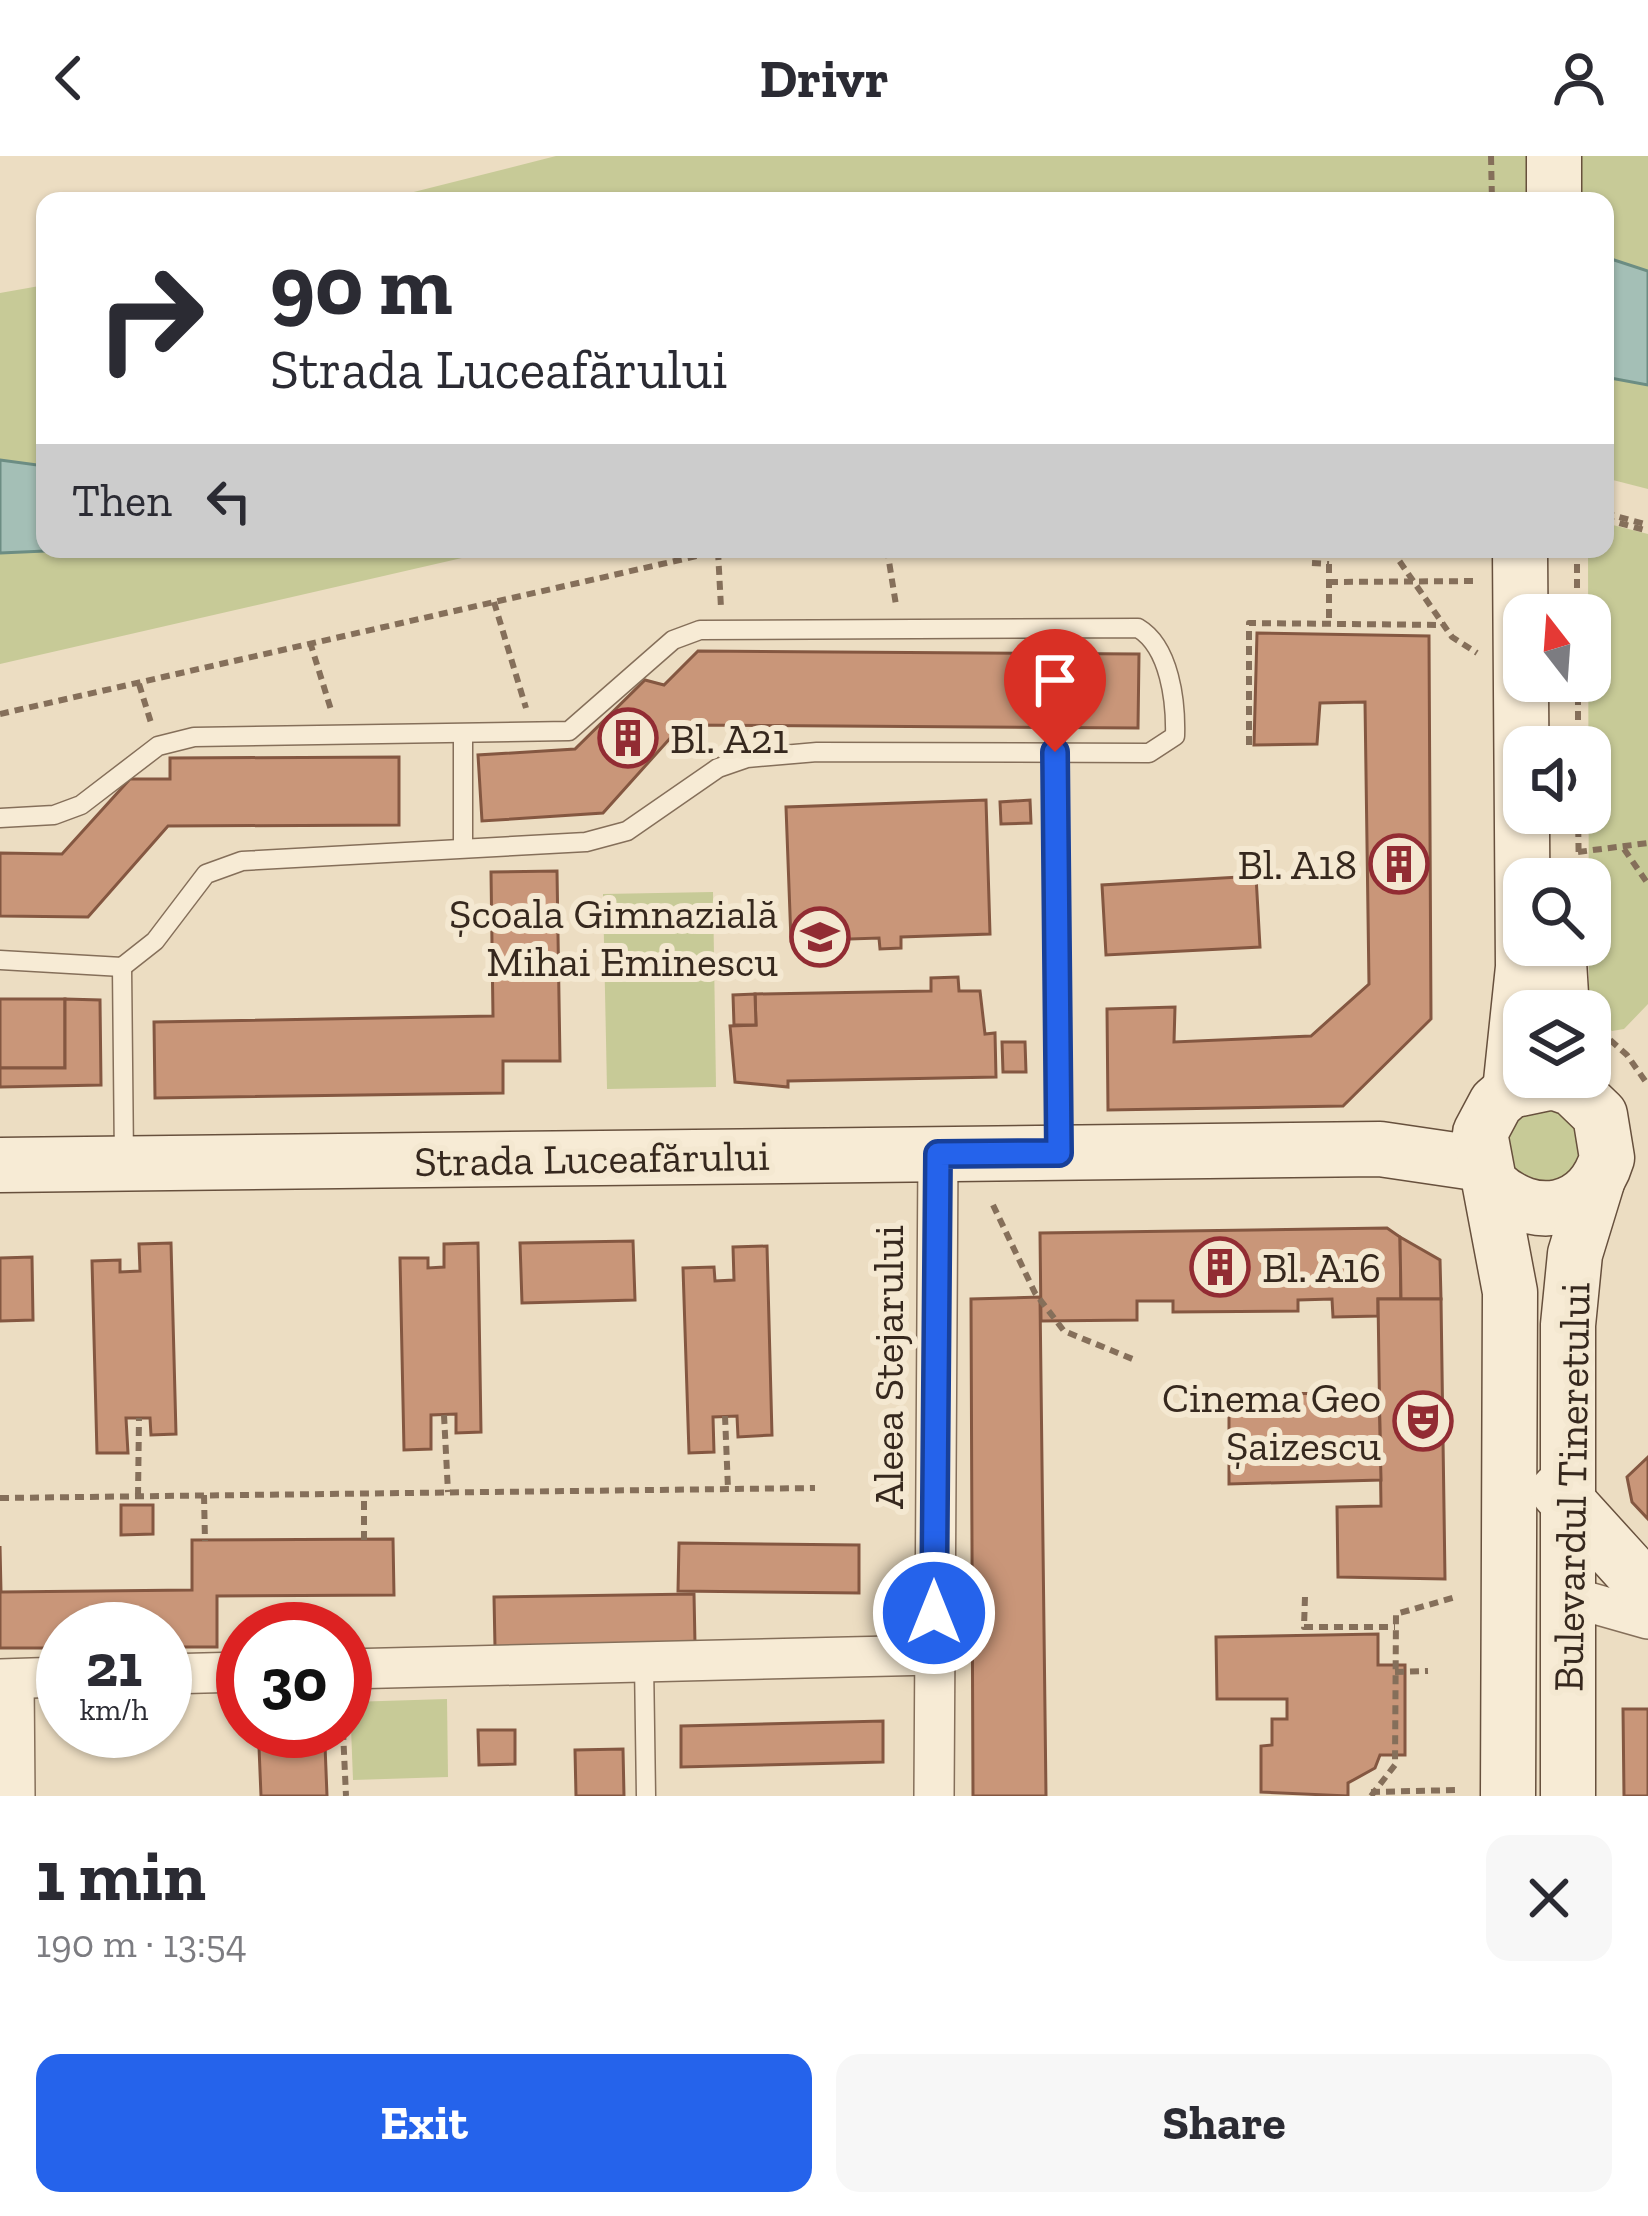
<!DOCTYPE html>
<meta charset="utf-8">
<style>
body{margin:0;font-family:"Zilla Slab",serif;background:#f7f7f7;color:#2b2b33;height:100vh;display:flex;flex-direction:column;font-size:45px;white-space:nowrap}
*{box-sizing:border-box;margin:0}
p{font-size:39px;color:#7c7c81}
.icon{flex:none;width:66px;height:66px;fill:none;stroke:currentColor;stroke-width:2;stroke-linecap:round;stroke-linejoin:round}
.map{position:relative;height:1640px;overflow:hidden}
.panel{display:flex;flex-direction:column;background:#fff;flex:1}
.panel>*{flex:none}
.guide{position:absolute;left:36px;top:36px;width:1578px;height:366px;border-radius:24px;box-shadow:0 3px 9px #0004;background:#fff;color:#2b2b33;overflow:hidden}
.needle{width:78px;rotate:343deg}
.buttons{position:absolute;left:1503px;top:438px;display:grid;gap:24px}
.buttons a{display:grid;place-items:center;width:108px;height:108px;border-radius:24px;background:#fff;box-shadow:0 3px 9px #0004;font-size:60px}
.speed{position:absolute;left:36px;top:1446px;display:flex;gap:24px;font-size:60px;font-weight:700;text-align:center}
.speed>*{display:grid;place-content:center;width:156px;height:156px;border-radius:50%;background:#fff;box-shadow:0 3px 9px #0004;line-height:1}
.speed small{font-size:30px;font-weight:400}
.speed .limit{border:18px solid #d22;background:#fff;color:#111}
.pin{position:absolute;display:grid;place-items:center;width:102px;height:102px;color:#fff;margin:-123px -51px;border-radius:50% 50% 50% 0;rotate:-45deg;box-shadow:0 0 12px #0007}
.pin .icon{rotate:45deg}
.me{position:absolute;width:132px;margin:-66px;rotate:0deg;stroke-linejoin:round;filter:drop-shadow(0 0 9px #0008)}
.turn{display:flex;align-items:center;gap:42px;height:252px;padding:0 36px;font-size:54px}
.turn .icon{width:156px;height:156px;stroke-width:2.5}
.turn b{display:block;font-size:84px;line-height:102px}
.then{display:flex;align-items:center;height:114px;padding:0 36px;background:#0003;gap:24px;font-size:45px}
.round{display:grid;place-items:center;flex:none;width:126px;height:126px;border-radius:24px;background:#f7f7f7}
.overview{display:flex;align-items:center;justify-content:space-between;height:204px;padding:0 36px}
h1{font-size:72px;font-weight:700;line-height:90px}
.cta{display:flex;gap:24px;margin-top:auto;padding:24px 36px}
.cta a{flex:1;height:138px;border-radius:24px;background:#2563eb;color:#fff;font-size:48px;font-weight:700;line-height:138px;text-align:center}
.cta a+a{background:#f7f7f7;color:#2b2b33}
header{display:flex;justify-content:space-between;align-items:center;height:156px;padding:0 36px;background:#fff;font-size:54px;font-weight:700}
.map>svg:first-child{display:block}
</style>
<header><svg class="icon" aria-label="back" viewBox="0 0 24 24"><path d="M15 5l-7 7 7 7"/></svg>Drivr<svg class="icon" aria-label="person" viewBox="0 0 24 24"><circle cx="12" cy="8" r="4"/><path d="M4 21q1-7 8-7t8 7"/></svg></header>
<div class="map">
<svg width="1648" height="1640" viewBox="0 0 1648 1640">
<rect width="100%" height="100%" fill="#ecddc2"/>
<g fill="#c7ca97">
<polygon points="556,0 1648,0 1648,115 1605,101 1605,45 378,45"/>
<polygon points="45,129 45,310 0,304 0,137"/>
<polygon points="1605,221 1648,229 1648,333 1605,322"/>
<polygon points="1605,367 1648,378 1648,848 1624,873 1612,875 1597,862 1589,838 1588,393 1605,393"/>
<polygon points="91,393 501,393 0,508 0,397"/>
<polygon points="713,736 716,931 607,933 603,738"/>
<polygon points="1540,942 1588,970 1578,1026 1519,1034 1495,979"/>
<polygon points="447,1543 448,1621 353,1624 350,1546"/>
</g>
<g fill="#a4bfb6" stroke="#6c8d83" stroke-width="3">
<polygon points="1605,101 1648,115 1648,229 1605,221"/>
<polygon points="0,304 45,310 45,393 91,393 0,397"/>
</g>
<g fill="#c99679" stroke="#845741" stroke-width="3">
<polygon points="1257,477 1429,480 1431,863 1343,950 1108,954 1107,853 1175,851 1174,886 1311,880 1369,828 1365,546 1320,547 1317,588 1254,589"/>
<polygon points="698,495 1139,498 1138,572 682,569 603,657 482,665 478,599 575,593 645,524 664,529"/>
<polygon points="399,601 399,669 168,670 88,761 0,760 0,697 62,698 130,623 170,623 170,602"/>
<polygon points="986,644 990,778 901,781 901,792 880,793 879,782 791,785 786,651"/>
<polygon points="1030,644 1031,667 1001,668 1000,646"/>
<polygon points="557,715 560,905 503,905 503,937 155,942 154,866 493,860 491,716"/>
<polygon points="1256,720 1260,791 1106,799 1102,729"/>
<polygon points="958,821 959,835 980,835 985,878 995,877 996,921 788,925 788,931 735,926 730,870 756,869 755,838 931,835 931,822"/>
<polygon points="755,838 756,869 734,869 733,839"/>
<rect x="0" y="843" width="65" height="69"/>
<polygon points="65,843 100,844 101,929 0,931 0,912 65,912"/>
<polygon points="1002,886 1025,886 1026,916 1003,916"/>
<polygon points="1387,1072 1400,1081 1401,1143 1378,1143 1378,1160 1333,1161 1332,1143 1298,1144 1298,1155 1173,1156 1173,1145 1137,1145 1137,1164 1041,1165 1040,1077"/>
<polygon points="1400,1081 1440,1104 1441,1143 1401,1143"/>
<polygon points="633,1085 635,1144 522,1147 520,1087"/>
<polygon points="171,1087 176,1278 151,1279 150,1262 126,1262 128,1297 97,1297 92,1105 120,1104 120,1116 140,1115 139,1088"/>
<polygon points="478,1087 481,1276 456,1277 456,1258 431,1259 431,1293 404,1294 400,1102 428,1102 428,1112 444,1111 444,1088"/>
<polygon points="767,1090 772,1279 738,1281 737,1260 713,1261 714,1296 689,1297 683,1112 714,1111 715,1125 734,1124 733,1091"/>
<polygon points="32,1101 33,1164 0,1165 0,1102"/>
<polygon points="1040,1141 1046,1640 973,1640 971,1143"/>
<polygon points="1378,1143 1441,1143 1445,1423 1338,1421 1337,1351 1381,1350"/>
<polygon points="1379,1237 1381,1324 1229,1328 1229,1248 1246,1248 1246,1238"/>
<polygon points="1648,1301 1648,1363 1632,1346 1627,1321"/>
<polygon points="121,1349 153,1349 153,1378 121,1379"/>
<polygon points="393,1383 394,1439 217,1440 217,1491 165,1491 165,1473 63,1473 63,1492 0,1492 0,1390 1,1436 192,1434 192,1384"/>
<polygon points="679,1387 859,1389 859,1437 678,1435"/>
<polygon points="694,1438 695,1488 495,1491 494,1441"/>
<polygon points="1378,1478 1378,1509 1405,1509 1405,1599 1380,1599 1375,1612 1348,1627 1348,1640 1261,1636 1261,1590 1272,1589 1272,1563 1287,1563 1287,1543 1217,1543 1216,1481"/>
<polygon points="1623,1553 1648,1553 1648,1640 1624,1640"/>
<polygon points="883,1565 883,1606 681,1611 681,1570"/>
<polygon points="478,1574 515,1574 515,1608 479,1609"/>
<polygon points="325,1589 327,1640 261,1640 259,1591"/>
<polygon points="623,1593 624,1640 576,1640 575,1594"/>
</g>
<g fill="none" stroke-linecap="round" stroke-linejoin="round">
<g stroke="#856f5a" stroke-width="21">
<g id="lane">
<polyline points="1055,595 1059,993"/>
<path d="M0,662L54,659L81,649L158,590L194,581L569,575L673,484L700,474L1138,472C1170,491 1176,546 1175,580L1149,597L817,596L747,602L718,612L627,675L586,686L242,705L206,718L155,785L122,811L0,804"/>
<polyline points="463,692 463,580"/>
<polyline points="122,811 124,1004"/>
<polyline points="644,1506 646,1640"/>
</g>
</g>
<g stroke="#856f5a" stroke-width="42">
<g id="street">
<polyline points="1567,1440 1648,1463"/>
<polyline points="345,1513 934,1499"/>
<polyline points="165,1518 243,1516"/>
<polyline points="0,1523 63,1521"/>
<polyline points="14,1523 15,1640"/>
<polyline points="934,1640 938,998"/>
</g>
</g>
<g stroke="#67503d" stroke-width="57">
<g id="secondary">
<polyline points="1554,0 1554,45"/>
<polyline points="1558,789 1562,855"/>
<polyline points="1510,935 1523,811 1520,393"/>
<polyline points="0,1009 1380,993 1482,1008"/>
<path d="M1492,1029C1532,1067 1590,1059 1607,1002L1600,959L1573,933L1553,926L1510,935L1496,947L1480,977L1510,1136L1508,1640"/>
<polyline points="1558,1335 1648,1434"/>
<polyline points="1568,1640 1568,1169 1575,1098 1597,1026"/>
</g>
</g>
<g stroke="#856f5a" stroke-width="6" stroke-dasharray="9 6" stroke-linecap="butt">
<polyline points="1491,0 1492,45"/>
<polyline points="1605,357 1648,369"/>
<polyline points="1605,363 1648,375"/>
<polyline points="887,393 896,449"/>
<polyline points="1084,393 1084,407"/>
<polyline points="1311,393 1311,407 1329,408"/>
<polyline points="1329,393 1329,468"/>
<polyline points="1391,393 1452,481 1477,497"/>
<polyline points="1577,393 1577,459"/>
<polyline points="718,395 721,452"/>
<polyline points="1329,426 1478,425"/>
<polyline points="494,446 526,552"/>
<polyline points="310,486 332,557"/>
<polyline points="1578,525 1578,591"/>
<polyline points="139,528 152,570"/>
<polyline points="0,558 728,393"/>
<polyline points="1249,589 1249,467 1444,469"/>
<polyline points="1578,657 1579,723"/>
<polyline points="1624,693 1648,728"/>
<polyline points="1578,696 1648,687"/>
<polyline points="1599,874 1627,899 1648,929"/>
<polyline points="993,1049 1035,1137 1064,1175 1135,1204"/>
<polyline points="444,1259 448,1336"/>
<polyline points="725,1260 728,1333"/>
<polyline points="204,1339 205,1385"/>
<polyline points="138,1340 139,1262"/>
<polyline points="0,1342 815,1332"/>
<polyline points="364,1384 364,1337"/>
<polyline points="1305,1441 1304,1471 1395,1471"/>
<polyline points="1395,1516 1428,1515"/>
<polyline points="345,1562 351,1562"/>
<polyline points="343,1575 346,1640"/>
<polyline points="1371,1636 1458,1634"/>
<polyline points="1371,1640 1395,1609 1396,1458 1456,1441"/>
</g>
<use href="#lane" stroke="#f7ebd5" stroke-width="18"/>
<use href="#street" stroke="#f7ebd5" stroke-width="39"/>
<use href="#secondary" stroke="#f7ebd5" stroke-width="54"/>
</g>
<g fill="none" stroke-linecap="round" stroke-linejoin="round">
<g stroke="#184099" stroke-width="30">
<polyline id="route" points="934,1457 938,998 1059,997 1055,596"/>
</g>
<use href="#route" stroke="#2563eb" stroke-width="21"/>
</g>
<defs>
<g id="building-ring" transform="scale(3)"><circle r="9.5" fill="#f4e8d1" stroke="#922c33" stroke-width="1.5"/><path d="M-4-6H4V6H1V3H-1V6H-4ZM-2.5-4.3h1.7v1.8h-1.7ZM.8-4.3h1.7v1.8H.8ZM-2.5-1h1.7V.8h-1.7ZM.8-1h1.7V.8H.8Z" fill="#922c33"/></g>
<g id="school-ring" transform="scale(3)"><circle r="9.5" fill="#f4e8d1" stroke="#922c33" stroke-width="1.5"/><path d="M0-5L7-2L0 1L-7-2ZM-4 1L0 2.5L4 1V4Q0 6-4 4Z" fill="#922c33"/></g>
<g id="theatre-ring" transform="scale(3)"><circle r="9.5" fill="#f4e8d1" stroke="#922c33" stroke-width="1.5"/><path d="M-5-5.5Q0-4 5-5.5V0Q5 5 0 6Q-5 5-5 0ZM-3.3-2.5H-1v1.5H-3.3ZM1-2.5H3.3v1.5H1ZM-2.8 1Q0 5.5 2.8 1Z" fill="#922c33"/></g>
</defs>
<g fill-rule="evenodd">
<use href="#building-ring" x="628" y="582"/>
<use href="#building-ring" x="1399" y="708"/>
<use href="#school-ring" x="820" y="781"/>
<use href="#building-ring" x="1220" y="1111"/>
<use href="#theatre-ring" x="1423" y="1265"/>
</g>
<g text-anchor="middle" stroke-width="12" stroke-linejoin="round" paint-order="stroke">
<g font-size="42" fill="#36281e" stroke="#f4e8d1" text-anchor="end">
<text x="670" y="597" text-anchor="start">Bl. A21</text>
<text x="1357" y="723">Bl. A18</text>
<text x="778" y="772">Școala Gimnazială<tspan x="778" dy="48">Mihai Eminescu</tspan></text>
<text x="1262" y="1126" text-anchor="start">Bl. A16</text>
<text x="1381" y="1256">Cinema Geo<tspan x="1381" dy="48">Șaizescu</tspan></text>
</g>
<g font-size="42" fill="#36281e" stroke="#f4e8d1">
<text transform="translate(592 1002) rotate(-1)" y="15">Strada Luceafărului</text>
<text transform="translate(888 1211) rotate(-90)" y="15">Aleea Stejarului</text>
<text transform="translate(1571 1331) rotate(-89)" y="15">Bulevardul Tineretului</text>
</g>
</g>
</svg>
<div class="buttons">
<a><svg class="needle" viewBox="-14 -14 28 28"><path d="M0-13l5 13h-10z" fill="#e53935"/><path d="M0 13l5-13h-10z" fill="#7c7c81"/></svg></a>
<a><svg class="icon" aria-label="sound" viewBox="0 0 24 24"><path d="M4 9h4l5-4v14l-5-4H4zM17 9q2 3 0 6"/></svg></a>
<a><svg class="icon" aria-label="search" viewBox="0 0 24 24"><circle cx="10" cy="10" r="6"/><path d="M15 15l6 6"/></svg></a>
<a><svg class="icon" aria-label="layers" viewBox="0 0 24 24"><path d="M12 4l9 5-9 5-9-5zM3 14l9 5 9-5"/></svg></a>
</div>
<div class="speed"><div>21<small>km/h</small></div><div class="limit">30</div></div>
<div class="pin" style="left:1055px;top:596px;background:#d93025"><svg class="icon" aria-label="arrive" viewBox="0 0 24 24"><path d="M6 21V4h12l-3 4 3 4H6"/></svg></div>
<svg class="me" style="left:934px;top:1457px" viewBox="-20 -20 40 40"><circle r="17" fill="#2563eb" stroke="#fff" stroke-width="3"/><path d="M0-11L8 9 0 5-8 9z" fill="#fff"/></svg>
<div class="guide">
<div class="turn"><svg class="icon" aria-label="right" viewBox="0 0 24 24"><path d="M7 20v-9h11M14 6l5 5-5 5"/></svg><div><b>90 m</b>Strada Luceafărului</div></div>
<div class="then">Then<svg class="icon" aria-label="left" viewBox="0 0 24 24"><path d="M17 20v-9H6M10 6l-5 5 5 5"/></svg></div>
</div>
</div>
<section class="panel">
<div class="overview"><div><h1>1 min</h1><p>190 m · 13:54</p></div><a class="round"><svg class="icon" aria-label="close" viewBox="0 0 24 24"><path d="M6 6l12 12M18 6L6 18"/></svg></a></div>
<div class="cta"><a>Exit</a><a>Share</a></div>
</section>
